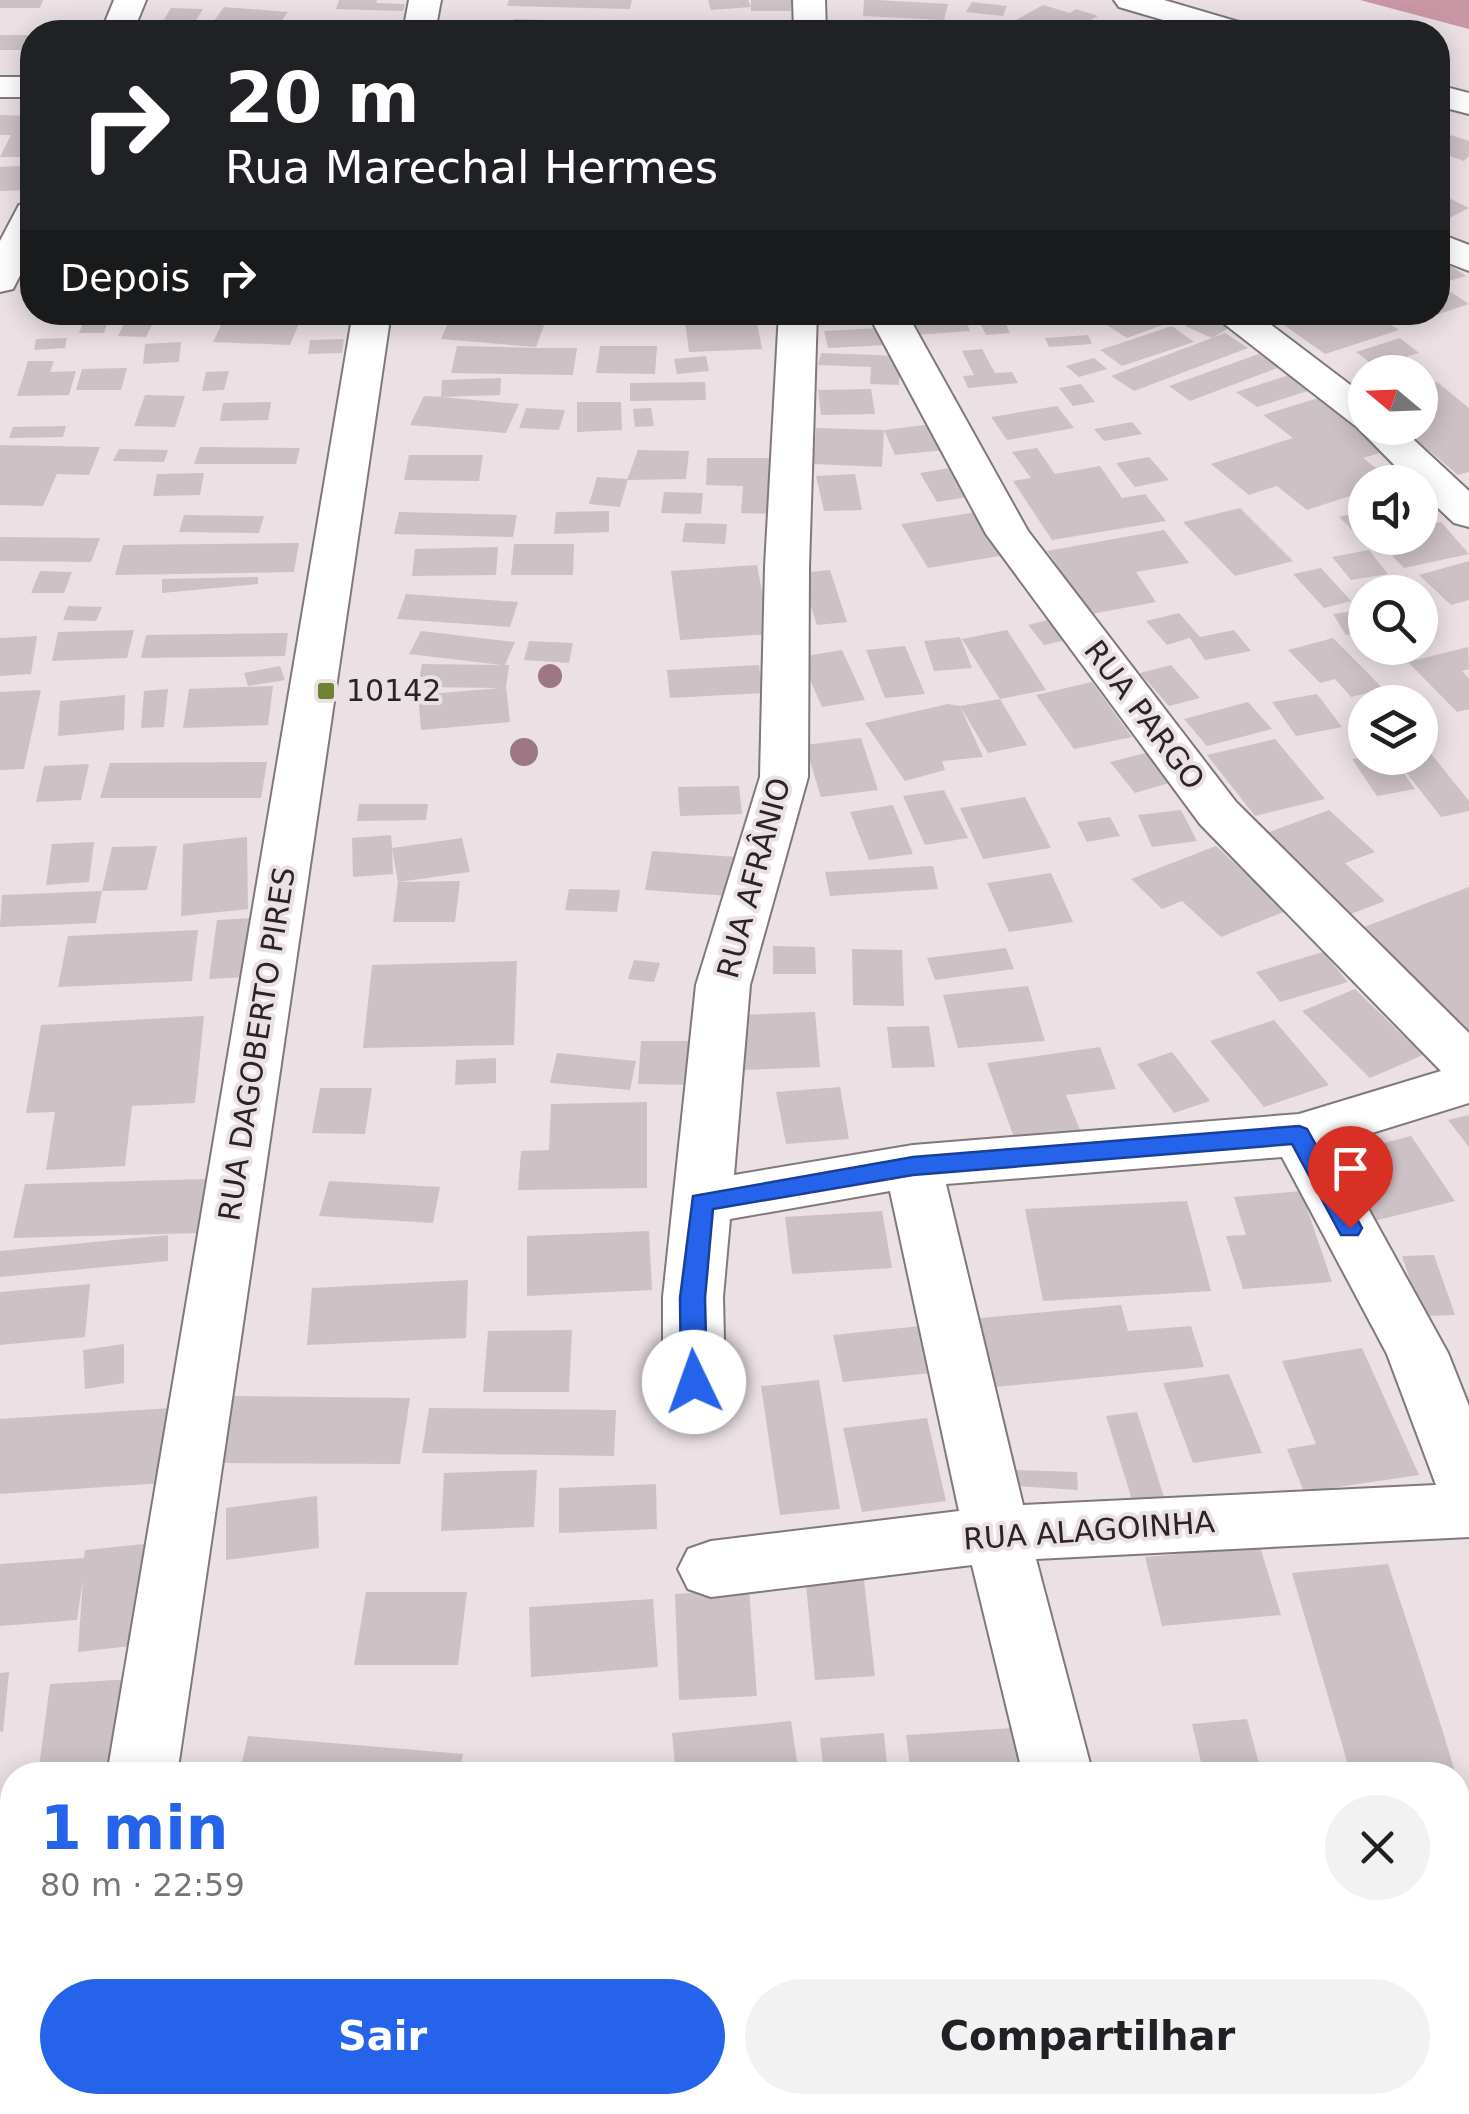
<!DOCTYPE html>
<html lang="pt">
<meta charset="utf-8">
<style>
body{margin:0;font-family:"DejaVu Sans",sans-serif;background:#f2f2f2;color:#202124;height:100vh;display:flex;flex-direction:column;font-size:38px;white-space:nowrap}
*{box-sizing:border-box;margin:0}
p{font-size:32px;color:#757577}
.icon{flex:none;width:55px;height:55px;fill:none;stroke:currentColor;stroke-width:2;stroke-linecap:round;stroke-linejoin:round}
.map{position:relative;flex:1;overflow:hidden}
.details{position:absolute;left:0px;top:1762px;width:1470px;height:352px;display:flex;flex-direction:column;background:#fff;border-radius:40px 40px 0 0;box-shadow:0 5px 25px #0003}
.details>*{flex:none}
.guide{position:absolute;left:20px;top:20px;width:1430px;height:305px;border-radius:40px;box-shadow:0 5px 25px #0003;background:#202124;color:#fff;overflow:hidden}
.needle{width:65px;rotate:289deg}
.controls{position:absolute;left:1348px;top:355px;display:grid;gap:20px}
.controls a{display:grid;place-items:center;width:90px;height:90px;border-radius:50%;background:#fff;box-shadow:0 5px 25px #0003;font-size:50px}
.pin{position:absolute;display:grid;place-items:center;width:85px;height:85px;color:#fff;margin:-102px -42px;border-radius:50% 50% 50% 0;rotate:-45deg;box-shadow:0 0 10px #0007}
.pin .icon{rotate:45deg}
.me{position:absolute;width:110px;margin:-55px;rotate:357deg;stroke-linejoin:round;filter:drop-shadow(0 0 8px #0008)}
.turn{display:flex;align-items:center;gap:35px;height:210px;padding:0 40px;font-size:45px}
.turn .icon{width:130px;height:130px;stroke-width:2.5}
.turn b{display:block;font-size:70px;line-height:85px}
.then{display:flex;align-items:center;height:95px;padding:0 40px;background:#0003;gap:20px;font-size:38px}
.round{display:grid;place-items:center;flex:none;width:105px;height:105px;border-radius:52px;background:#f2f2f2}
.headline{display:flex;align-items:center;justify-content:space-between;height:170px;padding:0 40px}
h1{font-size:60px;font-weight:700;line-height:75px;color:#2563eb}
.cta{display:flex;gap:20px;margin-top:auto;padding:20px 40px}
.cta a{flex:1;height:115px;border-radius:60px;background:#2563eb;color:#fff;font-size:40px;font-weight:700;line-height:115px;text-align:center}
.cta a+a{background:#f2f2f2;color:#202124}
.map>svg:first-child{display:block}
</style>
<div class="map">
<svg width="1469" height="2114" viewBox="0 0 1469 2114">
<rect width="100%" height="100%" fill="#ebe0e3"/>
<polygon fill="#c996a5" points="1360,0 1469,0 1469,29"/>
<g fill="#ccc1c4">
<polygon points="0,0 43,0 40,8 0,8"/>
<polygon points="339,0 377,0 376,3 405,4 403,11 336,9"/>
<polygon points="509,0 632,0 630,9 507,6"/>
<polygon points="708,0 748,0 751,7 711,10"/>
<rect x="751" y="0" width="40" height="11"/>
<polygon points="864,0 876,0 948,4 944,20 863,16"/>
<polygon points="972,2 1007,6 1003,16 966,12"/>
<polygon points="1043,5 1070,13 1076,9 1098,16 1070,32 1036,32 1009,24"/>
<polygon points="224,7 288,12 273,32 208,29"/>
<polygon points="171,8 203,9 191,28 160,26"/>
<polygon points="514,19 572,21 570,28 511,26"/>
<polygon points="1105,21 1126,28 1118,32 1086,32"/>
<polygon points="753,24 781,25 781,32 753,32"/>
<polygon points="635,27 636,32 582,32 582,28"/>
<polygon points="904,27 906,32 842,32 841,28"/>
<polygon points="398,28 397,32 327,32 327,29"/>
<polygon points="0,35 32,35 32,41 28,50 0,50"/>
<polygon points="0,115 32,116 32,157 0,157 11,135 0,135"/>
<polygon points="1438,131 1469,141 1469,156 1464,161 1438,152"/>
<polygon points="32,165 32,190 0,191 0,167"/>
<polygon points="1445,196 1469,208 1438,224 1438,200"/>
<polygon points="1443,261 1466,276 1438,284 1438,262"/>
<polygon points="1451,292 1469,304 1430,317 1424,312 1438,312 1438,297"/>
<polygon points="130,312 177,312 173,320 155,319 146,337 118,336"/>
<polygon points="755,312 762,349 689,352 684,314"/>
<polygon points="921,312 963,312 970,331 915,335 908,314"/>
<polygon points="1120,312 1195,312 1195,313 1127,338 1099,320"/>
<polygon points="1301,312 1352,312 1362,319 1376,315 1399,330 1325,354 1277,320"/>
<polygon points="1001,313 1010,333 986,335 976,315"/>
<polygon points="1207,313 1234,325 1212,338 1225,333 1248,348 1134,391 1111,376 1212,338 1185,326"/>
<polygon points="451,316 545,323 536,347 441,339"/>
<polygon points="225,317 300,321 290,345 213,342"/>
<polygon points="83,323 107,323 104,333 79,333"/>
<polygon points="1172,326 1194,342 1122,366 1100,350"/>
<polygon points="880,328 885,345 828,348 824,331"/>
<polygon points="1088,335 1092,344 1049,347 1045,338"/>
<polygon points="67,338 65,348 34,350 36,339"/>
<polygon points="1400,338 1419,353 1375,366 1356,352"/>
<polygon points="344,339 342,353 308,354 310,340"/>
<polygon points="181,342 179,362 143,364 145,344"/>
<polygon points="457,346 538,348 577,348 573,375 451,373"/>
<polygon points="600,346 657,346 655,374 596,373"/>
<polygon points="982,349 995,373 1012,372 1018,383 968,388 963,376 974,375 962,351"/>
<polygon points="821,353 901,356 899,385 870,384 871,367 818,365"/>
<polygon points="1259,354 1280,367 1190,401 1169,386"/>
<polygon points="706,356 709,371 677,374 674,359"/>
<polygon points="1094,358 1107,369 1079,377 1066,366"/>
<polygon points="28,361 54,361 50,372 76,371 69,395 17,396"/>
<polygon points="127,368 121,390 76,390 82,369"/>
<polygon points="229,371 224,390 202,391 206,372"/>
<polygon points="1296,373 1317,388 1257,407 1236,392"/>
<polygon points="501,378 500,395 441,397 442,380"/>
<polygon points="705,382 706,400 630,401 630,383"/>
<polygon points="1437,382 1469,408 1469,472 1458,475 1402,428 1420,428 1420,386"/>
<polygon points="1081,384 1095,402 1073,406 1059,388"/>
<polygon points="871,389 875,414 821,415 818,390"/>
<polygon points="145,395 185,396 175,427 134,426"/>
<polygon points="424,396 441,397 519,404 506,433 410,425"/>
<polygon points="1325,396 1392,449 1363,458 1394,482 1365,482 1365,491 1307,510 1277,486 1249,495 1211,464 1293,438 1263,415"/>
<polygon points="271,402 268,420 220,421 223,403"/>
<polygon points="577,402 621,402 622,430 577,432"/>
<polygon points="1057,406 1074,428 1007,440 991,417"/>
<polygon points="526,408 565,410 559,430 519,428"/>
<polygon points="651,408 654,426 635,427 633,409"/>
<polygon points="1132,422 1142,434 1104,441 1094,429"/>
<polygon points="934,424 945,450 895,455 884,430"/>
<polygon points="66,426 63,437 9,438 13,427"/>
<polygon points="816,428 884,430 882,467 813,464"/>
<polygon points="0,445 100,447 89,475 57,474 43,506 0,505"/>
<polygon points="200,447 300,448 296,464 194,464"/>
<polygon points="1037,448 1055,474 1100,466 1122,498 1145,494 1166,521 1052,540 1013,481 1031,478 1012,452"/>
<polygon points="119,449 168,450 164,462 113,461"/>
<polygon points="638,450 689,451 686,479 627,480"/>
<polygon points="409,455 483,455 479,481 404,480"/>
<polygon points="1149,457 1169,480 1135,487 1116,463"/>
<polygon points="707,458 776,458 775,514 741,513 743,486 706,485"/>
<polygon points="961,466 979,495 937,502 920,473"/>
<polygon points="204,473 200,495 153,496 157,474"/>
<polygon points="855,474 862,510 824,511 816,476"/>
<polygon points="597,477 628,479 620,507 589,504"/>
<polygon points="664,492 703,493 701,514 661,513"/>
<polygon points="1240,508 1293,561 1235,576 1183,522"/>
<polygon points="1365,510 1365,531 1355,533 1339,517"/>
<polygon points="609,511 609,532 554,534 556,512"/>
<polygon points="983,511 1011,554 928,568 901,524"/>
<polygon points="399,512 517,515 513,537 394,534"/>
<polygon points="184,515 264,516 259,533 179,532"/>
<polygon points="1441,522 1469,554 1404,568 1375,538 1420,538 1420,526"/>
<polygon points="685,523 727,524 725,544 682,542"/>
<polygon points="1164,530 1189,563 1136,572 1156,602 1091,614 1047,551"/>
<polygon points="0,537 100,538 91,562 0,561"/>
<polygon points="299,543 294,572 115,575 123,545"/>
<polygon points="514,544 574,544 573,575 511,575"/>
<polygon points="498,547 496,575 412,576 415,549"/>
<polygon points="1369,550 1388,574 1351,580 1332,557"/>
<polygon points="1469,561 1469,600 1451,605 1419,575"/>
<polygon points="757,565 770,634 680,640 671,571"/>
<polygon points="1321,568 1351,601 1324,608 1293,574"/>
<polygon points="830,570 847,622 817,625 800,573"/>
<polygon points="40,571 72,572 64,593 31,593"/>
<polygon points="258,577 258,584 162,593 162,579"/>
<polygon points="1402,577 1419,592 1382,592 1374,585"/>
<polygon points="406,594 518,602 510,627 397,619"/>
<polygon points="68,606 102,607 96,621 63,620"/>
<polygon points="1365,610 1365,632 1346,635 1333,614"/>
<polygon points="1179,613 1200,637 1234,630 1251,651 1205,660 1190,638 1167,645 1146,621"/>
<polygon points="1059,617 1075,638 1044,645 1028,625"/>
<polygon points="134,630 127,658 52,661 58,632"/>
<polygon points="1007,630 1046,690 1000,699 1027,745 988,753 960,706 983,757 942,761 945,770 905,781 865,723 948,704 960,706 1000,699 962,639"/>
<polygon points="421,631 515,642 505,665 509,665 506,687 510,722 421,730 418,695 501,688 418,687 422,664 501,665 409,654"/>
<polygon points="288,633 285,656 141,658 146,635"/>
<polygon points="37,636 31,674 0,676 0,638"/>
<polygon points="960,637 972,668 934,671 924,641"/>
<polygon points="1333,638 1366,671 1383,689 1351,697 1335,679 1320,683 1288,650"/>
<polygon points="529,641 573,643 569,663 524,660"/>
<polygon points="905,646 925,694 885,698 866,650"/>
<polygon points="1468,647 1469,669 1462,671 1469,679 1469,709 1457,712 1408,662"/>
<polygon points="842,650 865,700 822,707 800,657"/>
<polygon points="759,665 763,693 670,698 667,670"/>
<polygon points="1171,665 1200,698 1169,706 1140,673"/>
<polygon points="280,666 285,680 248,686 244,673"/>
<polygon points="1092,682 1132,737 1074,749 1036,695"/>
<polygon points="273,686 268,725 183,728 189,689"/>
<polygon points="168,689 164,727 141,728 144,691"/>
<polygon points="41,690 24,769 0,770 0,692"/>
<polygon points="1317,694 1342,727 1296,736 1272,702"/>
<polygon points="125,695 124,730 58,736 60,701"/>
<polygon points="1248,702 1272,729 1207,746 1184,719"/>
<polygon points="861,738 878,790 821,797 805,745"/>
<polygon points="1275,739 1325,799 1255,816 1207,755"/>
<polygon points="1420,740 1469,801 1469,811 1441,817 1395,758 1420,758"/>
<polygon points="1153,751 1179,780 1135,793 1110,762"/>
<polygon points="1365,757 1393,758 1415,789 1377,796 1352,759"/>
<polygon points="267,762 261,798 100,798 110,763"/>
<polygon points="89,764 81,800 36,802 44,766"/>
<polygon points="739,786 742,814 680,816 678,787"/>
<polygon points="944,790 968,838 925,845 903,796"/>
<polygon points="1025,797 1051,848 983,859 960,808"/>
<polygon points="359,804 428,804 426,820 357,821"/>
<polygon points="893,805 913,854 869,860 850,812"/>
<polygon points="1181,810 1197,841 1152,847 1138,815"/>
<polygon points="1329,810 1375,852 1345,863 1385,901 1348,915 1264,834"/>
<polygon points="1110,817 1120,836 1087,842 1077,822"/>
<polygon points="391,835 392,848 462,838 470,872 398,882 460,881 455,922 393,922 398,882 392,848 393,874 353,877 352,838"/>
<polygon points="247,837 248,909 181,916 183,844"/>
<polygon points="94,842 89,882 46,885 52,844"/>
<polygon points="157,846 147,890 102,891 112,847"/>
<polygon points="1216,846 1286,911 1221,937 1182,901 1162,909 1131,879"/>
<polygon points="652,851 736,857 729,896 645,890"/>
<polygon points="933,866 938,889 830,896 825,872"/>
<polygon points="1051,873 1073,922 1009,932 987,883"/>
<polygon points="1469,887 1469,1033 1452,1040 1346,934"/>
<polygon points="569,889 620,890 617,912 565,910"/>
<polygon points="102,891 96,923 0,927 2,895"/>
<polygon points="253,918 247,977 209,979 217,920"/>
<polygon points="198,930 192,981 58,987 68,936"/>
<polygon points="773,946 815,947 816,974 773,974"/>
<polygon points="1006,948 1014,969 935,980 927,958"/>
<polygon points="852,949 902,950 904,1006 853,1005"/>
<polygon points="1323,952 1348,982 1280,1002 1256,972"/>
<polygon points="634,960 660,963 654,982 628,979"/>
<polygon points="517,961 514,1045 363,1048 372,965"/>
<polygon points="1028,986 1045,1041 958,1048 943,995"/>
<polygon points="1355,989 1423,1055 1370,1078 1302,1011"/>
<polygon points="815,1012 820,1067 741,1070 739,1015"/>
<polygon points="204,1016 195,1103 132,1106 125,1166 46,1170 55,1112 26,1113 41,1025"/>
<polygon points="1274,1020 1329,1085 1264,1107 1210,1041"/>
<polygon points="929,1026 935,1067 892,1068 887,1027"/>
<polygon points="641,1041 698,1041 697,1085 638,1084"/>
<polygon points="1100,1047 1116,1089 1066,1095 1080,1130 1015,1140 987,1063"/>
<polygon points="1172,1052 1210,1101 1174,1113 1137,1064"/>
<polygon points="557,1053 636,1061 630,1090 550,1083"/>
<polygon points="496,1058 496,1083 455,1085 456,1060"/>
<polygon points="840,1087 849,1139 786,1144 776,1092"/>
<polygon points="320,1088 372,1088 365,1134 312,1133"/>
<polygon points="647,1102 647,1188 518,1190 521,1151 549,1150 551,1104"/>
<polygon points="1469,1115 1469,1147 1448,1120"/>
<polygon points="1411,1136 1455,1201 1370,1222 1329,1157"/>
<polygon points="208,1179 201,1233 13,1238 25,1184"/>
<polygon points="329,1181 440,1187 433,1223 319,1216"/>
<polygon points="1301,1191 1332,1282 1243,1289 1226,1236 1246,1235 1234,1197"/>
<polygon points="1187,1201 1211,1291 1043,1301 1025,1209"/>
<polygon points="882,1211 892,1268 792,1274 785,1217"/>
<polygon points="649,1231 652,1290 527,1296 527,1236"/>
<polygon points="168,1235 168,1261 0,1277 0,1251"/>
<polygon points="1434,1255 1455,1315 1422,1316 1402,1256"/>
<polygon points="468,1280 466,1338 307,1345 312,1288"/>
<polygon points="90,1284 85,1337 0,1345 0,1292"/>
<polygon points="1121,1305 1128,1331 1191,1326 1204,1367 985,1388 969,1319"/>
<polygon points="930,1325 941,1372 843,1382 833,1335"/>
<polygon points="572,1330 569,1392 483,1392 488,1331"/>
<polygon points="124,1344 124,1383 85,1389 83,1350"/>
<polygon points="1362,1348 1419,1475 1304,1492 1287,1449 1316,1444 1282,1361"/>
<polygon points="1229,1374 1262,1453 1193,1463 1163,1383"/>
<polygon points="819,1380 840,1509 780,1515 761,1386"/>
<polygon points="231,1396 410,1398 400,1464 217,1463"/>
<polygon points="171,1408 164,1483 0,1494 0,1419"/>
<polygon points="429,1408 616,1410 614,1456 422,1453"/>
<polygon points="1137,1412 1165,1500 1133,1503 1106,1416"/>
<polygon points="927,1418 946,1501 862,1512 843,1428"/>
<polygon points="537,1470 534,1527 441,1531 444,1473"/>
<polygon points="1016,1470 1077,1472 1078,1490 1016,1486"/>
<polygon points="656,1484 657,1529 559,1533 559,1488"/>
<polygon points="317,1496 319,1548 226,1560 226,1508"/>
<polygon points="144,1544 139,1645 78,1652 83,1579 77,1620 0,1626 0,1564 84,1558 85,1550"/>
<polygon points="1260,1547 1281,1615 1162,1626 1145,1557"/>
<polygon points="1388,1564 1442,1729 1456,1775 1351,1775 1292,1573"/>
<polygon points="864,1580 875,1676 815,1680 806,1584"/>
<polygon points="749,1589 757,1696 679,1700 675,1594"/>
<polygon points="366,1592 467,1592 458,1665 354,1665"/>
<polygon points="653,1599 658,1667 531,1677 529,1607"/>
<polygon points="9,1672 3,1732 0,1731 0,1673"/>
<polygon points="131,1679 121,1775 38,1775 50,1684"/>
<polygon points="1247,1719 1262,1775 1204,1775 1192,1724"/>
<polygon points="791,1721 799,1775 676,1775 672,1733"/>
<polygon points="1012,1728 1020,1775 911,1775 906,1735"/>
<polygon points="884,1733 888,1775 824,1775 820,1738"/>
<polygon points="248,1736 463,1754 459,1775 239,1775"/>
<polygon points="1469,1853 1469,2006 1458,1975 1458,1855"/>
<polygon points="583,2102 685,2102 688,2114 564,2114 563,2107"/>
<polygon points="1065,2102 1084,2102 1087,2114 1021,2114"/>
</g>
<g fill="none" stroke-linecap="round" stroke-linejoin="round">
<g stroke="#81787a" stroke-width="4">
<g id="minor">
<polygon points="114,0 146,0 133,32 101,32"/>
<polygon points="409,0 441,0 435,32 403,32"/>
<polygon points="793,0 825,0 826,32 794,32"/>
<polygon points="1114,0 1164,0 1249,25 1253,32 1204,32 1119,7"/>
<rect x="0" y="77" width="32" height="20"/>
<polygon points="1438,85 1469,93 1469,114 1438,106"/>
<polygon points="32,202 32,252 13,289 0,292 0,241 19,205"/>
<polygon points="1438,233 1469,245 1469,271 1438,259"/>
<polygon points="353,312 391,312 177,1775 107,1775"/>
<path d="M779,312H817L809,567L808,777L750,985L734,1175L913,1145L1299,1114L1441,1071L1200,824L986,534L867,312H906L1028,531L1236,802L1469,1033V1103L1333,1145L1448,1353L1469,1406V1537L1036,1559L1093,1775H1023L972,1565L711,1597L688,1589L678,1569L688,1549L711,1541L959,1511L890,1191L730,1219L723,1297L725,1382L716,1400L694,1407L672,1400L663,1382V1297L696,985L760,777L765,567ZM1282,1157L1387,1354L1436,1485L1023,1505L946,1184Z"/>
<polygon points="1209,312 1254,312 1365,396 1365,428 1401,428 1469,491 1469,527 1454,523 1420,491 1420,482 1411,482 1358,428"/>
<polygon points="51,2102 129,2102 128,2114 50,2114"/>
<polygon points="1106,2102 1184,2102 1187,2114 1109,2114"/>
</g>
</g>
<use href="#minor" fill="#fff" fill-rule="evenodd"/>
</g>
<g fill="#9e7786">
<circle cx="550" cy="676" r="12"/>
<circle cx="524" cy="752" r="14"/>
</g>
<polygon fill="#2563eb" stroke="#184099" stroke-width="2.5" points="1299,1126 1307,1129 1362,1228 1358,1235 1341,1235 1292,1144 913,1175 713,1209 705,1298 707,1382 703,1389 685,1389 681,1382 680,1298 693,1196 913,1157"/>
<rect fill="#6e8232" stroke="#ebe0e3" stroke-width="4" x="316" y="681" width="20" height="20" rx="5"/>
<g text-anchor="middle" stroke-width="8" stroke-linejoin="round" paint-order="stroke">
<g font-size="30" fill="#292526" stroke="#ebe0e3" text-anchor="start">
<text x="346" y="701">10142</text>
</g>
<g font-size="30" fill="#292526" stroke="#ebe0e3">
<text transform="translate(1144 715) rotate(53)" y="10">RUA PARGO</text>
<text transform="translate(754 878) rotate(-75)" y="10">RUA AFRÂNIO</text>
<text transform="translate(257 1044) rotate(-81)" y="10">RUA DAGOBERTO PIRES</text>
<text transform="translate(1089 1531) rotate(-4)" y="10">RUA ALAGOINHA</text>
</g>
</g>
</svg>
<div class="controls">
<a><svg class="needle" viewBox="-14 -14 28 28"><path d="M0-13l5 13h-10z" fill="#e53935"/><path d="M0 13l5-13h-10z" fill="#757577"/></svg></a>
<a><svg class="icon" aria-label="sound" viewBox="0 0 24 24"><path d="M4 9h4l5-4v14l-5-4H4zM17 9q2 3 0 6"/></svg></a>
<a><svg class="icon" aria-label="search" viewBox="0 0 24 24"><circle cx="10" cy="10" r="6"/><path d="M15 15l6 6"/></svg></a>
<a><svg class="icon" aria-label="layers" viewBox="0 0 24 24"><path d="M12 4l9 5-9 5-9-5zM3 14l9 5 9-5"/></svg></a>
</div>
<div class="pin" style="left:1350px;top:1228px;background:#d93025"><svg class="icon" aria-label="arrive" viewBox="0 0 24 24"><path d="M6 21V4h12l-3 4 3 4H6"/></svg></div>
<svg class="me" style="left:694px;top:1382px" viewBox="-20 -20 40 40"><circle r="19" fill="#fff"/><path d="M0-13L10 11 0 6-10 11z" fill="#2563eb"/></svg>
<div class="guide">
<div class="turn"><svg class="icon" aria-label="right" viewBox="0 0 24 24"><path d="M7 20v-9h11M14 6l5 5-5 5"/></svg><div><b>20 m</b>Rua Marechal Hermes</div></div>
<div class="then">Depois<svg class="icon" aria-label="right" viewBox="0 0 24 24"><path d="M7 20v-9h11M14 6l5 5-5 5"/></svg></div>
</div>
<section class="details">
<div class="headline"><div><h1>1 min</h1><p>80 m · 22:59</p></div><a class="round"><svg class="icon" aria-label="close" viewBox="0 0 24 24"><path d="M6 6l12 12M18 6L6 18"/></svg></a></div>
<div class="cta"><a>Sair</a><a>Compartilhar</a></div>
</section>
</div>
